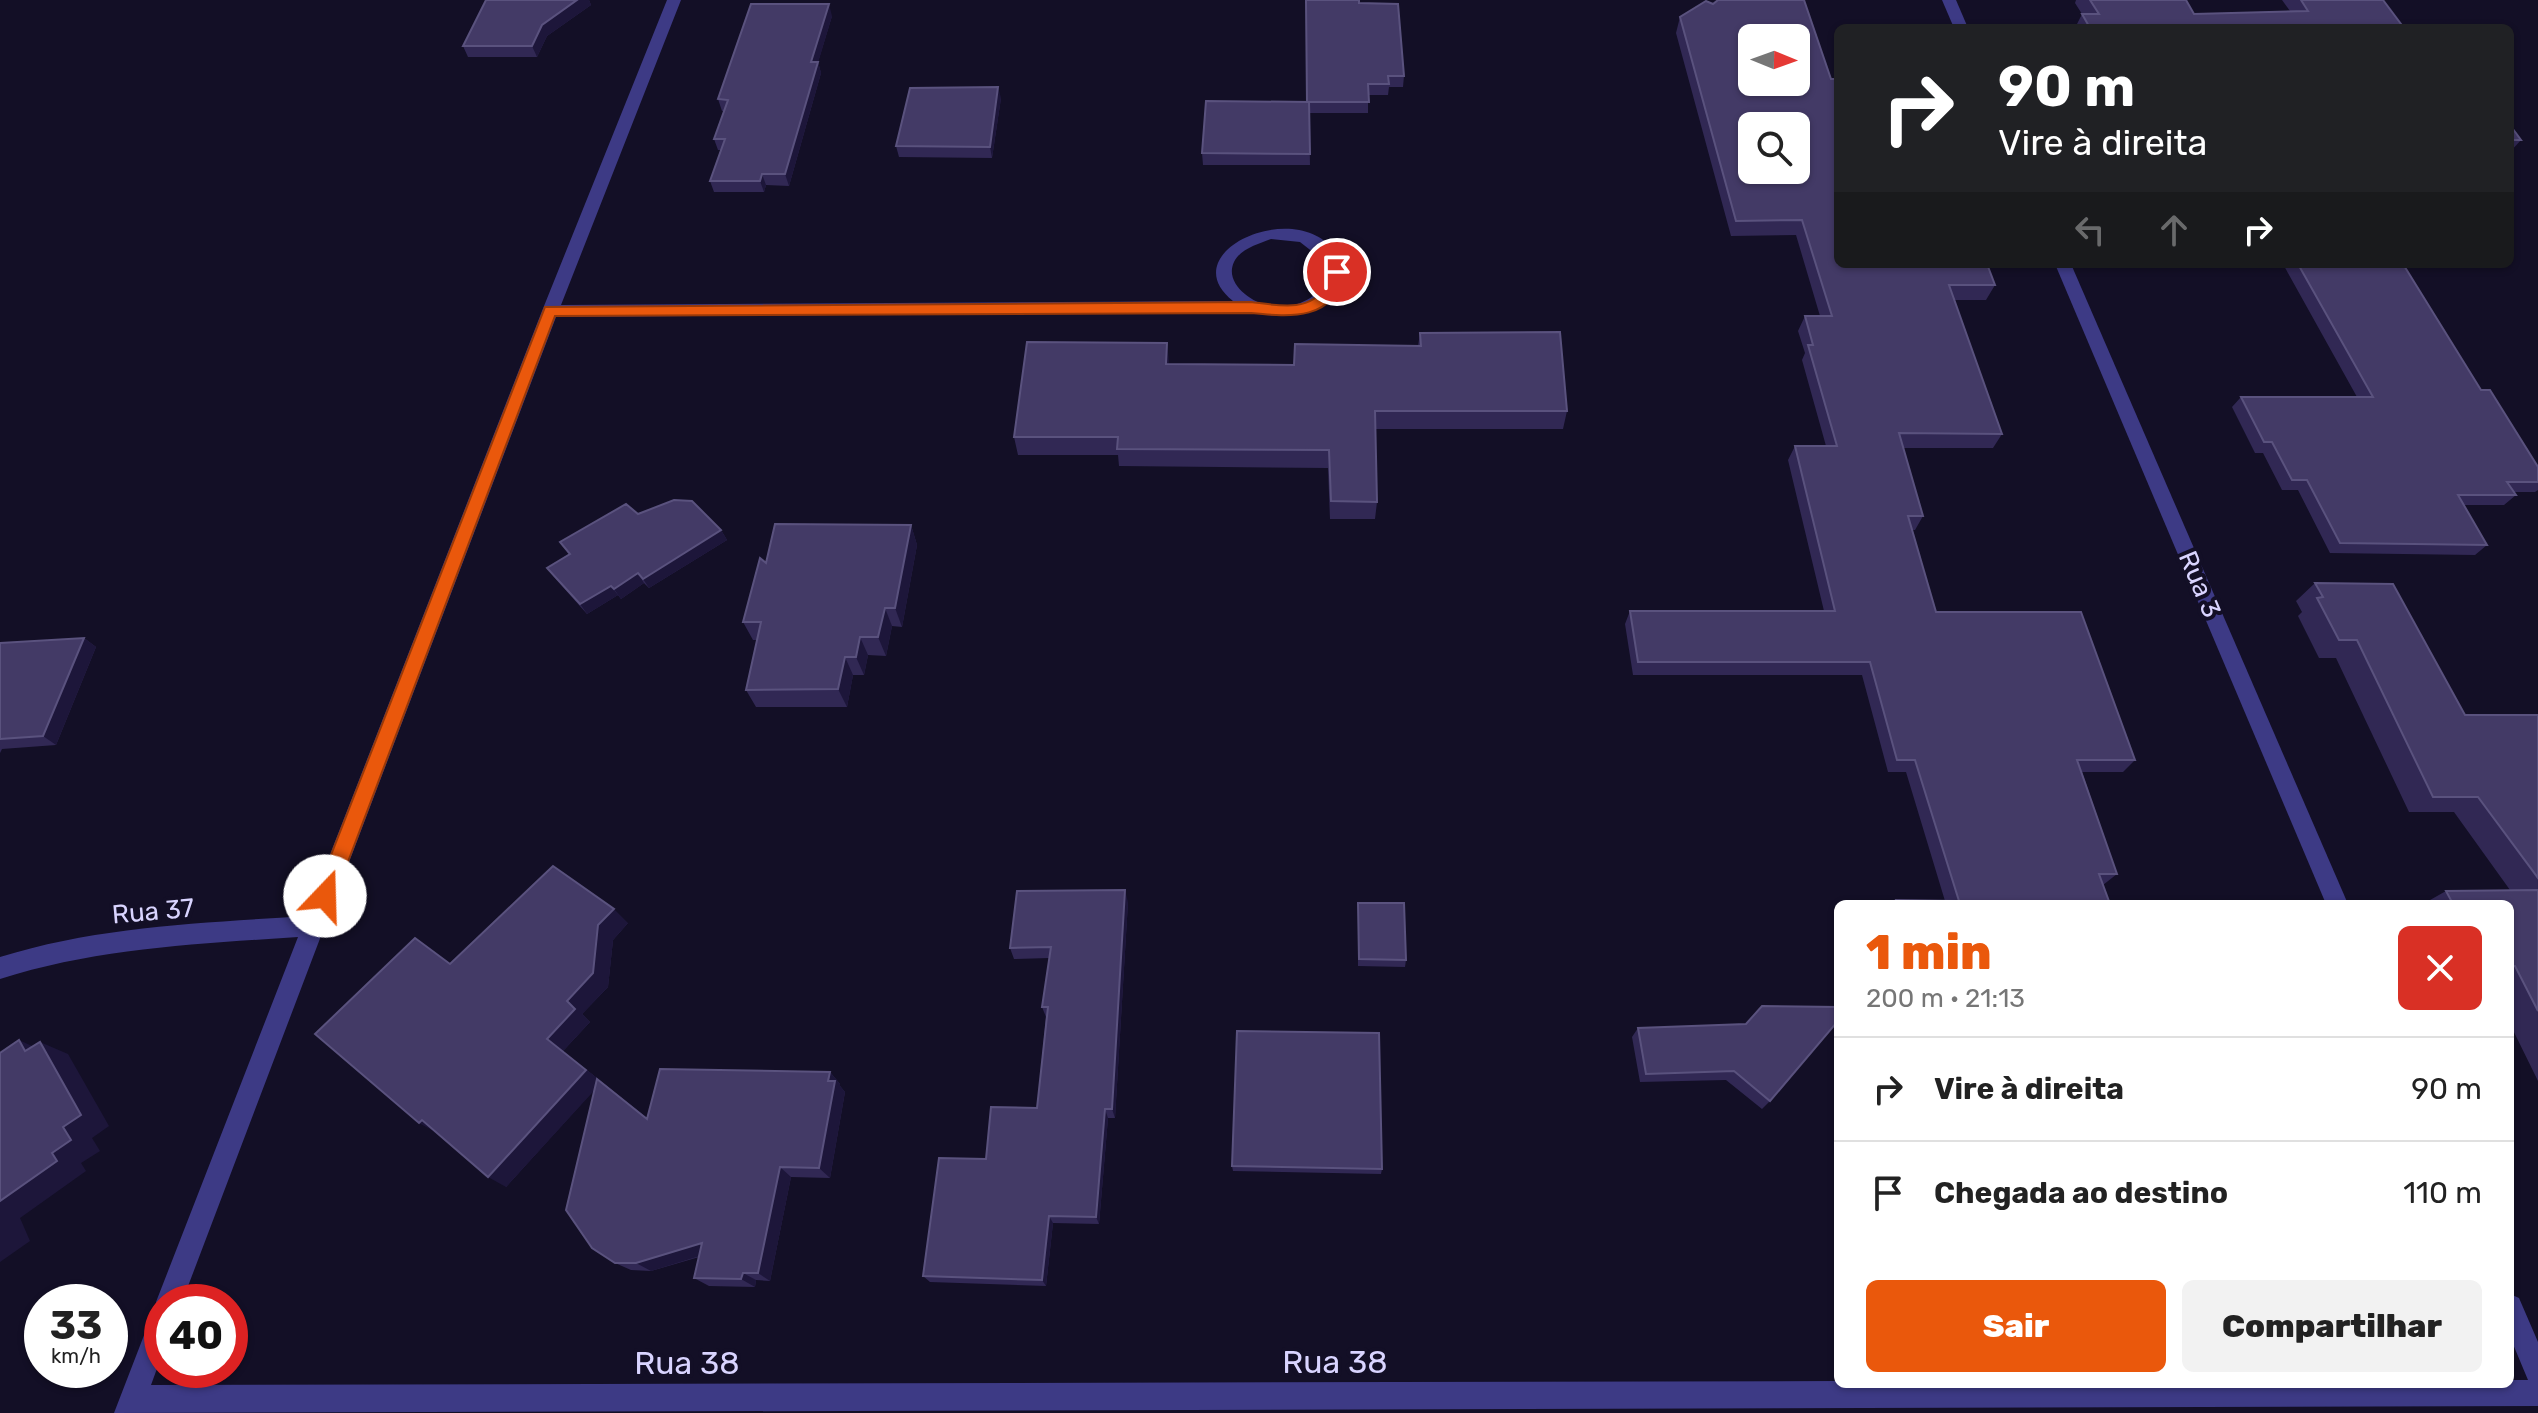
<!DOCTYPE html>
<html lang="pt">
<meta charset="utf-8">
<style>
body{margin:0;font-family:Rubik,sans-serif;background:#f2f2f2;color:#222;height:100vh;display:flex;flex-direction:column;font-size:30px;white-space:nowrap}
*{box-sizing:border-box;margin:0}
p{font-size:26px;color:#767676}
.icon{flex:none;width:44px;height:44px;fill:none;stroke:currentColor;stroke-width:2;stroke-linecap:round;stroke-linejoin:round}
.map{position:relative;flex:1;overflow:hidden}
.drawer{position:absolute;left:1834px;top:900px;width:680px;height:488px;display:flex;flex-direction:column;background:#fff;border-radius:12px;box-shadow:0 2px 6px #0004}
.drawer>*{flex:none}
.hud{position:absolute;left:1834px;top:24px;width:680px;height:244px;border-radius:12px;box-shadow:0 2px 6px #0004;background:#202124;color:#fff;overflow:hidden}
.needle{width:52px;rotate:91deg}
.buttons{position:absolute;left:1738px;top:24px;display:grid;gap:16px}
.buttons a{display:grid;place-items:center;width:72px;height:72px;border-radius:12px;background:#fff;box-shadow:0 2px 6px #0004;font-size:40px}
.speed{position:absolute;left:24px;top:1284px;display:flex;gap:16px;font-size:40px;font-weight:700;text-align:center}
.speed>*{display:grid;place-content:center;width:104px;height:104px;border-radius:50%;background:#fff;box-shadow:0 2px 6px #0004;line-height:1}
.speed small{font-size:20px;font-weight:400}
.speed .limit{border:12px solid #d22;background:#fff;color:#111}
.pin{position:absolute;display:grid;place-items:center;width:68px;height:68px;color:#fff;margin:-34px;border:4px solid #fff;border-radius:50%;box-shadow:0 2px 8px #0007}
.me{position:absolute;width:88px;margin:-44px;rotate:21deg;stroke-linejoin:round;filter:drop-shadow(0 0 6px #0008)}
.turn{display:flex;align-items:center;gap:28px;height:168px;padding:0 32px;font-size:36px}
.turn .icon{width:104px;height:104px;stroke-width:2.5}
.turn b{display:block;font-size:56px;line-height:68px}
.lanes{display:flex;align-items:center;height:76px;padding:0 32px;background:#0003;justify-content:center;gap:40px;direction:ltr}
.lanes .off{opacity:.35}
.round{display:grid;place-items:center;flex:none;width:84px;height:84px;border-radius:12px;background:#f2f2f2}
.overview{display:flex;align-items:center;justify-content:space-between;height:136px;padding:0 32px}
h1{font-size:48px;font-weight:800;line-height:60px;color:#ea580c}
.primary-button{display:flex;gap:16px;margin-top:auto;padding:16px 32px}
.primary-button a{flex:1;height:92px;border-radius:12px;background:#ea580c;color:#fff;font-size:32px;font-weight:800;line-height:92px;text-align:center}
.primary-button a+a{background:#f2f2f2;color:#222}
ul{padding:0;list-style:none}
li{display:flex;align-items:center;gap:24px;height:104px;padding:0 32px;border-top:2px solid #e0e0e0}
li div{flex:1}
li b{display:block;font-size:30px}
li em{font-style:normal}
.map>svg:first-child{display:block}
</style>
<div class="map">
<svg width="2538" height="1413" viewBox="0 0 2538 1413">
<rect width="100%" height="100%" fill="#130f26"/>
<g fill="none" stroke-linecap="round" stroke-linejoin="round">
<g fill="#3d3a85" fill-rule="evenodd">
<path d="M667,0H681L561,305L1233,301C1171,252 1296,197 1334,251C1371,302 1290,325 1253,312L556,317L182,1302H162V1355L151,1385L1838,1381V1384H2510V1380H2528L2510,1337V1294L2519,1298L2538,1342V1406L114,1413L153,1312L159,1309L156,1302L298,937C197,944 98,948 0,979V957C100,926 202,923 306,916L542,311ZM1271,239L1300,242L1323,260C1335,293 1298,311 1269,306C1251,302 1224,283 1234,262C1240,249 1258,244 1271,239Z"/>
<polygon points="1942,0 1956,0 1968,28 1954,28"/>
<polygon points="2055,264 2071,264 2348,904 2326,904"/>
</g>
</g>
<g fill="#312854">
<polygon points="481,0 589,0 591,5 547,36 537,57 468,57 463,46 486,0"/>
<polygon points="2076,0 2186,0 2194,14 2290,11 2282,0 2383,0 2404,28 2075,28 2082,14 2075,3"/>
<polygon points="1359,3 1404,76 1403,87 1389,87 1388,95 1368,95 1368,113 1309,113 1310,165 1203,165 1202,153 1307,102"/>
<polygon points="832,16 818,62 821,73 789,186 766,185 764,192 714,192 710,181 721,150 718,150 714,139 724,111 722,111 718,99"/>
<polygon points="1680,17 1831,79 1995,285 1986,300 1954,300 2002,434 1993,448 1903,448 1923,516 1915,530 1912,530 1936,612 2135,760 2123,772 2082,772 2117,874 2103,885 2110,904 1892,904 1896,900 1945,901 1906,772 1888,772 1862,675 1633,675 1625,624 1630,611 1824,611 1788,460 1795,446 1826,446 1802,360 1805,353 1798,331 1805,316 1820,316 1796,235 1731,236 1676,33"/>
<polygon points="1001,98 992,158 899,157 896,146"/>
<polygon points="2510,125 2521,140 2510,152"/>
<polygon points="2283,264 2403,264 2481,390 2538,467 2538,490 2535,492 2514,492 2516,495 2504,505 2464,505 2487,545 2475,555 2330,553 2298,490 2282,490 2263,453 2255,453 2232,407 2241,397 2357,397"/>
<polygon points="1420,333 1567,411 1563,429 1375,429 1377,502 1375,519 1330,519 1328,468 1119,466 1118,455 1018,455 1014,437 1168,364 1294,365 1418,346"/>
<polygon points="638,514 721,530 727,540 649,588 644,583 621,599 618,595 587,614 554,577 547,568 569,554 560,542"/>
<polygon points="911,525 917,545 902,627 892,626 886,656 868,655 864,675 853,675 847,707 756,707 746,690 757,640 753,640 743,622 766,563"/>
<polygon points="2315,583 2465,715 2538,715 2538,1081 2510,1024 2510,904 2423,904 2446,891 2510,890 2454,812 2409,812 2336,658 2319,658 2298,616 2302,612 2296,601"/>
<polygon points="84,638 96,647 56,745 2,749 0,753 0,643"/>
<polygon points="1128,902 1115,1118 1108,1118 1099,1224 1053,1223 1046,1286 930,1282 923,1276 986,1159 1037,1108 1046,1017 1042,1007 1049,958 1014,959 1010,948"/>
<polygon points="1358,903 1406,960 1405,967 1358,966"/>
<polygon points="628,923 613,940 608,987 582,1014 590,1022 563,1051 647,1118 830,1072 840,1084 840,1086 845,1092 830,1178 791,1177 770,1281 756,1280 755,1287 709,1286 694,1278 699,1257 651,1271 631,1270 615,1263 594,1090 506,1187 450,964"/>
<polygon points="1838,1007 1838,1030 1836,1023 1770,1101 1762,1109 1726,1080 1640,1082 1632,1037 1638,1028 1746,1024"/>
<polygon points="1232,1166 1382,1169 1381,1174 1233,1171"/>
</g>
<g fill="#1d163a">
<polygon points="577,0 589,0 591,5 547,36 537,57 532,46 542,25"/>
<polygon points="829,4 832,16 815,73 811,62"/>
<polygon points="818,62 821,73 789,186 785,174"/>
<polygon points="998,87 1001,98 992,158 990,147"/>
<polygon points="762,174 766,185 764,192 760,181"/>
<polygon points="1167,343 1169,361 1167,382 1166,364"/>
<polygon points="911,525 917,545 902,627 895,608"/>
<polygon points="721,530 727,540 649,588 643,579"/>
<polygon points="638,573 644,583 621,599 614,589"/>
<polygon points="611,586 618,595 587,614 580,604"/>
<polygon points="885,608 892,626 886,656 878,637"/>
<polygon points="860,637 868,655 864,675 856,657"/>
<polygon points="84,638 96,647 56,745 43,736"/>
<polygon points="845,657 853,675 847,707 838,689"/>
<polygon points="1125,890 1128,902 1115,1118 1112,1109"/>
<polygon points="614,909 628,923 613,940 608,987 582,1014 590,1022 563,1051 602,1082 506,1187 488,1177 547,1039 567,1001 598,925"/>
<polygon points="19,1040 45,1052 40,1042 68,1054 109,1126 92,1138 100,1151 81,1163 86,1171 20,1218 30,1241 0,1262 0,1201 52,1153 63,1127"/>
<polygon points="830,1072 840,1084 840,1086 845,1092 830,1178 819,1168"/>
<polygon points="1105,1109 1108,1118 1099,1224 1096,1217"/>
<polygon points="422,1120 439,1134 419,1123"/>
<polygon points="780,1167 791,1177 770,1281 758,1273"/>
<polygon points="1049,1216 1053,1223 1046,1286 1042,1280"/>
<polygon points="702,1243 716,1251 651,1271 636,1263"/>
<polygon points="743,1273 756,1280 755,1287 741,1279"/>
</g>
<g fill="#433a66" stroke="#5a527e" stroke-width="2" fill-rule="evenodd">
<polygon points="486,0 577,0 542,25 532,46 463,46"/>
<polygon points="1306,0 1359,0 1359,3 1398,4 1404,76 1388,76 1389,84 1368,84 1369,102 1307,102"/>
<path d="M1718,0H1804L1831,79H1838V264H1987L1995,285H1949L2002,434L1899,433L1923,516H1908L1936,612H2081L2135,760H2077L2117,874H2099L2110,904H1897L1896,900L1959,901L1915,760H1897L1870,662H1638L1630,611H1835L1795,446H1837L1808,345H1813L1805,316H1832L1802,220L1736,221L1680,17L1706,1L1713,4ZM1752,38H1796V82H1752ZM1752,126H1796V170H1752Z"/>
<polygon points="2090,0 2186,0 2194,14 2308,11 2301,0 2383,0 2404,28 2090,28 2082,14 2099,14"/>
<polygon points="751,4 829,4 811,62 818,62 785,174 762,174 760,181 710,181 725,139 714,139 728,100 718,99"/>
<polygon points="998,87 990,147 896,146 910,88"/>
<polygon points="1206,101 1309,102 1310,154 1202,153"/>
<polygon points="2510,125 2521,140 2510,140"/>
<polygon points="2298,264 2403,264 2481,390 2490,390 2538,467 2538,482 2507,482 2516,495 2458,495 2487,545 2340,543 2307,480 2292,480 2272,442 2264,442 2241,397 2373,397"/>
<polygon points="1560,332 1567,411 1375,411 1377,502 1331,501 1329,450 1117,449 1118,437 1014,437 1027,342 1167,343 1166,364 1294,365 1295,344 1421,346 1420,333"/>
<polygon points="674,500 692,501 721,530 643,579 638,573 614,589 611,586 580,604 547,568 570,554 560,542 626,504 638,514"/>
<polygon points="775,524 911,525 895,608 885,608 878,637 860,637 856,657 845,657 838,689 746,690 761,622 743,622 760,558 766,563"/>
<polygon points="2315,583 2393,584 2465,715 2538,715 2538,878 2478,797 2433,797 2357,640 2339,640 2317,598 2323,597"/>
<polygon points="84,638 43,736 0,739 0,643"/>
<polygon points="553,866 614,909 598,925 593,973 567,1001 575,1009 547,1039 586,1070 488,1177 422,1120 419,1123 315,1034 415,938 450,964"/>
<polygon points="1125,890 1112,1109 1105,1109 1096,1217 1049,1216 1042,1280 923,1276 939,1158 986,1159 991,1107 1037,1108 1048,1007 1042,1007 1051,947 1010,948 1017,891"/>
<polygon points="2538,890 2538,1011 2515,966 2510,966 2510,904 2453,904 2446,891"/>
<polygon points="1358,903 1404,903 1406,960 1359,959"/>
<polygon points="1762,1006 1838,1007 1838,1021 1770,1101 1734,1071 1646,1074 1638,1028 1746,1024"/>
<polygon points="1237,1031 1379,1033 1382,1169 1232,1166"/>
<polygon points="19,1040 25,1051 40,1042 81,1115 63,1127 71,1140 52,1153 57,1161 0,1201 0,1053"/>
<polygon points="660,1069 830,1072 828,1081 835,1081 819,1168 780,1167 758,1273 743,1273 741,1279 694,1278 702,1243 636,1263 615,1263 592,1248 566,1210 597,1079 647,1119"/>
</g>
<path fill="#ea580c" stroke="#983908" stroke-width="2" d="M1337,267L1345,272C1334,321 1291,317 1251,313L555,316L335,896L332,903L325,905L318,903L315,896L545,307L1251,302C1276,305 1310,313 1325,287C1328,281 1329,274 1332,268Z"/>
<g text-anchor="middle" stroke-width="8" stroke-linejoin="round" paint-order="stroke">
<g font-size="26" fill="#d9d4ff" stroke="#130f26">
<text transform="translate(2200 584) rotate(67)" y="9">Rua 3</text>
<text transform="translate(153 911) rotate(-5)" y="9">Rua 37</text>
</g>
<g font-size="32" fill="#d9d4ff" stroke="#130f26">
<text x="1335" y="1373">Rua 38</text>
<text x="687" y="1374">Rua 38</text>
</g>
</g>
</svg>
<div class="buttons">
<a><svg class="needle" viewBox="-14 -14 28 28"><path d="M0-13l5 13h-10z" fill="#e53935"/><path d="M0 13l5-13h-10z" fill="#767676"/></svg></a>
<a><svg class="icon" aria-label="search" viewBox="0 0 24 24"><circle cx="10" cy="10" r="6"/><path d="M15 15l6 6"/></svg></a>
</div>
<div class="speed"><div>33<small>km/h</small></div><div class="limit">40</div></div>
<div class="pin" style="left:1337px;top:272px;background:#d93025"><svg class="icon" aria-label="arrive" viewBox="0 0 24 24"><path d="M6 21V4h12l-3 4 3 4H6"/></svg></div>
<svg class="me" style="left:325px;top:896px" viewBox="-20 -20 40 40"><circle r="19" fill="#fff"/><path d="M0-13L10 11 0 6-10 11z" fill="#ea580c"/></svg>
<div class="hud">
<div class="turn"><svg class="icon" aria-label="right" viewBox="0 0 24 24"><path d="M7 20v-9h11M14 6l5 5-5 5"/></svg><div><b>90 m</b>Vire à direita</div></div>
<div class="lanes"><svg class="icon off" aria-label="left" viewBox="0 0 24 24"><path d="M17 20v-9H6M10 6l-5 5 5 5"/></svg><svg class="icon off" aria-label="ahead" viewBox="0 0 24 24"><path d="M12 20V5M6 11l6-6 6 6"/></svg><svg class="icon" aria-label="right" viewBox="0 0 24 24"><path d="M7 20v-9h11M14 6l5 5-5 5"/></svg></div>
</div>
<section class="drawer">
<div class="overview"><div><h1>1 min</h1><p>200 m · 21:13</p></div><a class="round" style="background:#d93025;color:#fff"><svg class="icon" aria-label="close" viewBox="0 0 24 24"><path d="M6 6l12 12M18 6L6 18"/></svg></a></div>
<ul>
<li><svg class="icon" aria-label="right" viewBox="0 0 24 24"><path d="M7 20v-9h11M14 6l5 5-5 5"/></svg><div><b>Vire à direita</b></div><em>90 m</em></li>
<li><svg class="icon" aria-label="arrive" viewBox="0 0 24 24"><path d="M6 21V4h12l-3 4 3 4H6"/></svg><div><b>Chegada ao destino</b></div><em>110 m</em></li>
</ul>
<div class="primary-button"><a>Sair</a><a>Compartilhar</a></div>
</section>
</div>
